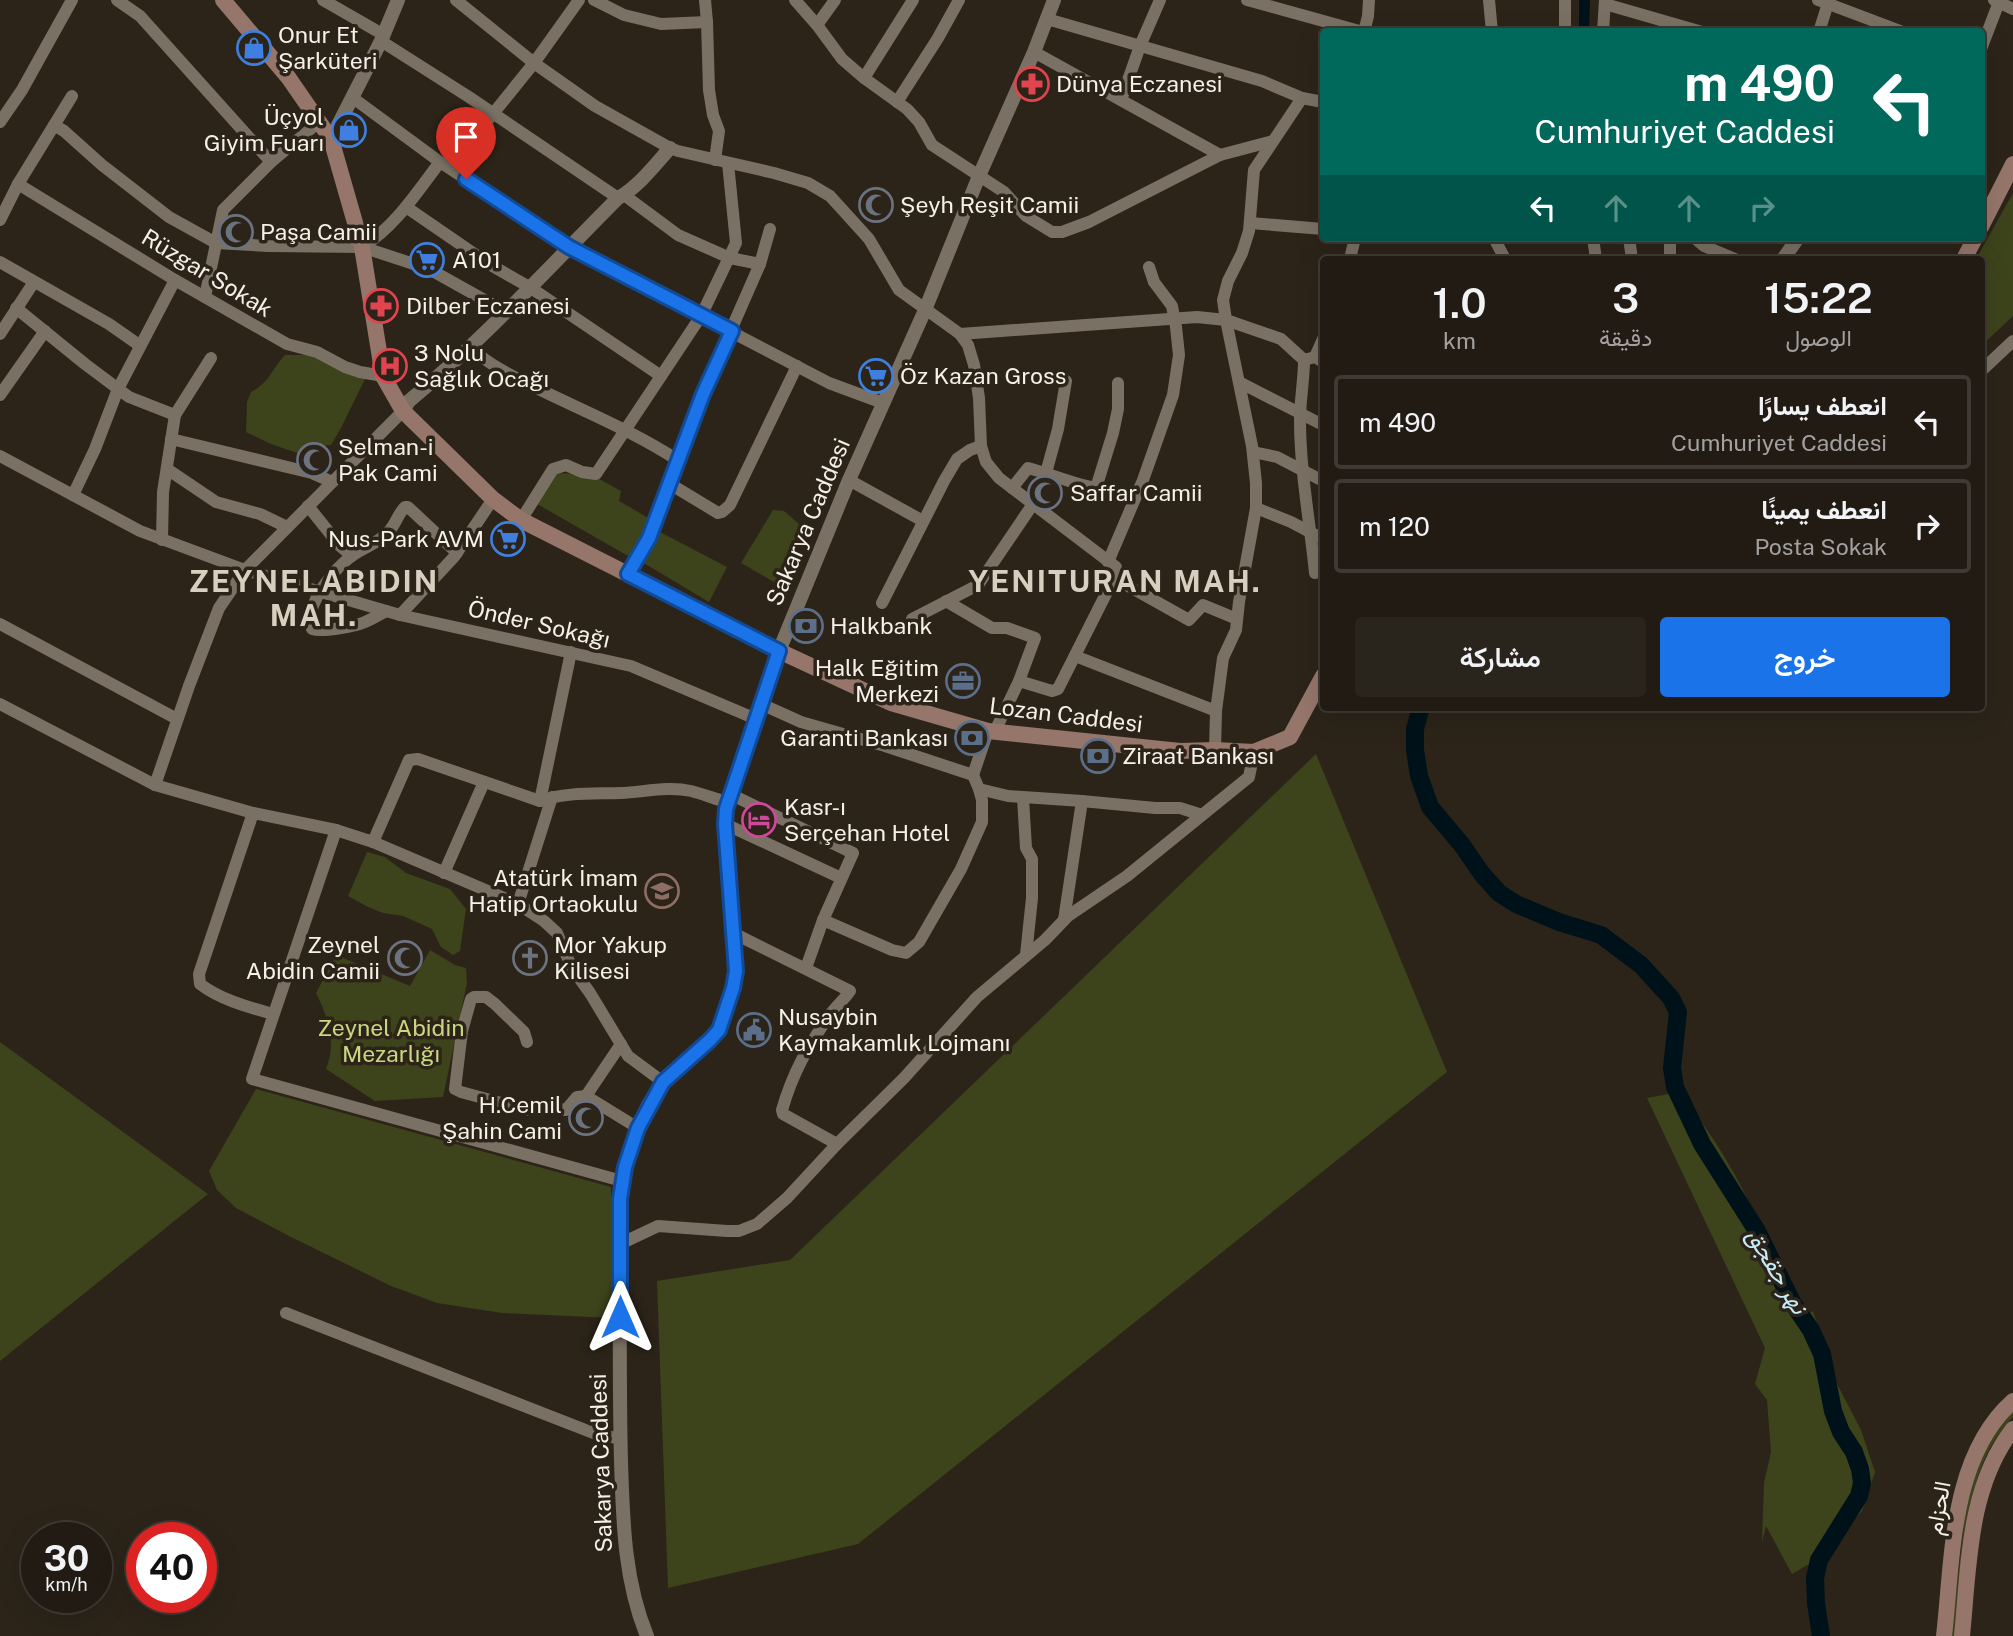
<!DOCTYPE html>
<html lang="ar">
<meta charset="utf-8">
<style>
body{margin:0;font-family:"Public Sans",Vazirmatn,sans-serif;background:#29241c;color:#f1f3f6;direction:rtl;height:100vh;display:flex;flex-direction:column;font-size:26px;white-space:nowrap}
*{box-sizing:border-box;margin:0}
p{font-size:23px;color:#a2a1a0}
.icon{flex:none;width:38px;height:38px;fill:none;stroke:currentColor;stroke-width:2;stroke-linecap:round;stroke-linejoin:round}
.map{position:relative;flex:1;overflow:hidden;direction:ltr}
.panel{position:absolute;left:1320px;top:256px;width:665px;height:455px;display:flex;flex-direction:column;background:#211b13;border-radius:7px;box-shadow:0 7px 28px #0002,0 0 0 2px #3e3933;direction:rtl}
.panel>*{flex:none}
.banner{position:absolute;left:1320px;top:28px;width:665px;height:214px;border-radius:7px;box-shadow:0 7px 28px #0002,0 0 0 2px #3e3933;direction:rtl;background:#00695c;color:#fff;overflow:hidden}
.speed{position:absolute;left:21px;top:1522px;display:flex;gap:14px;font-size:35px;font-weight:700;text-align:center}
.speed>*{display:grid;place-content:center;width:91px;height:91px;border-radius:50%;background:#211b13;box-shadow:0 7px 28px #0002,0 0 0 2px #3e3933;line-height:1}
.speed small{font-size:18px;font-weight:400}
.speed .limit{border:10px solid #d22;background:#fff;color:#111}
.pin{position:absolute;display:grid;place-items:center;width:60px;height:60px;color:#fff;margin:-72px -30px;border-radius:50% 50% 50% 0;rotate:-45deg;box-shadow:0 0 7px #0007}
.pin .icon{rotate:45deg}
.me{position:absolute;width:77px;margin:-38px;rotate:0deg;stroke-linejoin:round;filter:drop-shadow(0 0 5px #0008)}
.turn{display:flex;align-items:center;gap:24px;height:147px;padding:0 35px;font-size:32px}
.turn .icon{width:91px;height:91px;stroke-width:2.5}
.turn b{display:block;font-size:49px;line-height:60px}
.lanes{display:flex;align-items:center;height:66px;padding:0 35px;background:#0003;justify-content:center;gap:35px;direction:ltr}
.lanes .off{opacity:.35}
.eta{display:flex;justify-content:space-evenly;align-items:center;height:119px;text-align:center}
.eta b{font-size:42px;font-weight:600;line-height:49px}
.cta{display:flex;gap:14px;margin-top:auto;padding:14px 35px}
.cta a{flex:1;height:80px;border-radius:7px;background:#1a73e8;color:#fff;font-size:28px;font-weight:600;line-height:80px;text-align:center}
.cta a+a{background:#29241c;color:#f1f3f6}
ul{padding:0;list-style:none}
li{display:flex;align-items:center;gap:21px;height:94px;margin:0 14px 10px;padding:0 21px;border:4px solid #3e3933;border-radius:7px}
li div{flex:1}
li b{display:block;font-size:26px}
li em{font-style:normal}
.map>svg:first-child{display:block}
</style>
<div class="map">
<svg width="2013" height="1636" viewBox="0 0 2013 1636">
<rect width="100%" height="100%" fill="#2c2419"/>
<g fill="#3d431b">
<polygon points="2013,193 2013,316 1981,346 1981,259 1976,259"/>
<path d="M285,355H313L366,377L341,428L331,445L309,447L303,455L271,444L246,432L247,402L251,392C270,382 271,370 285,355Z"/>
<polygon points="558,473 592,475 621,491 619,501 650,519 630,557 537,504 551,476"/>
<polygon points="773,510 784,511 799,524 794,544 799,565 788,571 781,582 774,582 741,563"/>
<polygon points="660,532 727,567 709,602 642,562"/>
<polygon points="1316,754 1447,1072 858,1544 668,1588 657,1281 790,1260"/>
<polygon points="367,852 385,857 406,873 450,889 466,909 460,951 453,955 441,947 432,929 403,916 383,913 368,907 348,896"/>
<path d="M430,950L455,965L466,968L467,983L443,1097L375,1101L326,1069C337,1043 328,1017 316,993L336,955L410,986Z"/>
<polygon points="0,1042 208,1194 0,1361"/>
<polygon points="256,1089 611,1187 612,1318 502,1313 437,1303 391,1286 289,1236 236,1208 217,1190 209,1171"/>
<path d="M1680,1092C1696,1115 1714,1138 1728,1163C1757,1212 1776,1266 1806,1315L1813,1311L1835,1380L1861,1430L1875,1472L1862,1511L1840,1535L1822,1565L1809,1564L1792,1574L1766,1526L1762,1542L1764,1483L1771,1452L1767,1400L1755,1384L1765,1348L1647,1098Z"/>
<path d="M2013,1410V1417C1976,1456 1971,1499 1965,1550C1962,1579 1959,1607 1956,1636H1951L1967,1498L1987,1443Z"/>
</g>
<polygon fill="#001219" points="1579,0 1590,0 1589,31 1579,31"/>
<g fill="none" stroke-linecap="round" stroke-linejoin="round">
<polyline stroke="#001219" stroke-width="18" points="1421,707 1415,729 1415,750 1419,776 1430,807 1462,845 1482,874 1499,893 1516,904 1559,922 1601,935 1641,965 1671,998 1678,1012 1672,1068 1675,1087 1702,1144 1757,1231 1792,1302 1811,1330 1822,1354 1833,1411 1841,1432 1854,1452 1860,1469 1862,1483 1859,1496 1819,1560 1815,1578 1816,1603 1821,1636"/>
<g stroke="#7a7164" stroke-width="12">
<polyline points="117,0 140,16 271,162"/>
<polyline points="323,0 384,35"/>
<polyline points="456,0 534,63 595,106 670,148 678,151 774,173 808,183 830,196 869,239 899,290 960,334 968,345 974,365 979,398 981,446 986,462 999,478 1116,567 1114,578 1189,620 1203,605 1237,619"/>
<polyline points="594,0 624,15 661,24 707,22"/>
<polyline points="705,0 707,22 709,90 713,115 719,131 715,160"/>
<polyline points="795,0 817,25 842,59 864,78 907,109 919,122 932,145 1004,192 1026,216 1052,232 1062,232 1089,222 1220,155 1273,141"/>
<polyline points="1247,0 1363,32"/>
<polyline points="1489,0 1492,32"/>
<polyline points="1565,0 1565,32"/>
<polyline points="1818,0 1903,32"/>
<polyline points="1994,0 2013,9"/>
<polyline points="1605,4 1702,32"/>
<polyline points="1047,19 1262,81 1302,98 1323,102"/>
<polyline points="817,25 835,0"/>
<polyline points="1364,32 1368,16 1369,0"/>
<polyline points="1603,32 1605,0"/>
<polyline points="1819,32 1829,0"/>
<polyline points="381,41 469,97 618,198"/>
<polyline points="1981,49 1999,2"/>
<polyline points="1034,52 1220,155"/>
<polyline points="864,78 913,0"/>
<polyline points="353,98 440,162 569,247 829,383 883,403"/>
<polyline points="1121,100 1140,46 1160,0"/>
<polyline points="897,102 938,38 959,0"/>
<polyline points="0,122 22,90 72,0"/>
<polyline points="54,125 64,131 102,165 169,217 216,243 268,246 362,247 429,269 506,312"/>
<polyline points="446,165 461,145 475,136 534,63 579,0"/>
<polyline points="18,184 175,280 287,344 317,352 345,367 360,372 383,376"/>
<polyline points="624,195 678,235 730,258 760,264"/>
<polyline points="406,207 489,264 531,288 661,376"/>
<polyline points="0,220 18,184 72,96"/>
<polyline points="1250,223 1323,229"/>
<polyline points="1494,238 1505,259"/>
<polyline points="1593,238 1596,259"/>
<polyline points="1629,238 1632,259"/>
<polyline points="1699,238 1698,241 1704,246 1735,259"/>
<path d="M362,247C395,227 417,192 440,162"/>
<polyline points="1350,259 1355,238"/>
<polyline points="1670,259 1670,238"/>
<polyline points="0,262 109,324 139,345"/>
<polyline points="205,297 223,210 271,162 319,122"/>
<polyline points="16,308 85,364 129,397 175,415"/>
<polyline points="0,334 34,282"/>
<path d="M960,334L1197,317L1226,320L1281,339L1304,360C1304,380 1300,400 1300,420C1300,471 1310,522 1315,573"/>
<path d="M470,347C492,368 522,381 549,394C593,415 638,434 679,461"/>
<polyline points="1315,357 1323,339"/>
<polyline points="1304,360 1315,357 1323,362"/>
<polyline points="1981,371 2013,341"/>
<polyline points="1239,382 1323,425"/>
<polyline points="0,395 45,331"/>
<polyline points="171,439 312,473 332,482"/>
<polyline points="1253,452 1277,457 1323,481"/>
<polyline points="0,456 140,531 245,570 400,615 631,666 756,719"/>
<polyline points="167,469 216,502 260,514 287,527"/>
<polyline points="1046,473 1058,429 1066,381"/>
<polyline points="849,480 923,521"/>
<polyline points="670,484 718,513 722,512 730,505 797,366"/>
<path d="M1012,488L1028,468C1051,474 1073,484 1096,488L1113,433L1118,409V383"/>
<polyline points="73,495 95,449 118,389 175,280"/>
<polyline points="308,506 340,546 352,556"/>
<polyline points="1256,508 1291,522 1323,539"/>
<polyline points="521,520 553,469 566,465 582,472 596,474 701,316 736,243 728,163"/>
<polyline points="162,540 163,492 175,415 211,358"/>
<polyline points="1108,562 1143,480 1173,395 1179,355 1176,327 1172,306 1154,282 1149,267"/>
<polyline points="628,574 649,538 703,394 760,264 770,229"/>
<polyline points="946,601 992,628 1007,628 1035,638 1019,681 995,731"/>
<polyline points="882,603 944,481 957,459 970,450 981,446"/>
<path d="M386,611C379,615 372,619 365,622C354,627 322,632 312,629C303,605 335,568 353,555C365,547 382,541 390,530C396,523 398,514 405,507H408L457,553"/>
<polyline points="400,615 454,557 493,499"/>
<polyline points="912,619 978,585 1033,504"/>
<polyline points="0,624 177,719"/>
<polyline points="1075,656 1216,711"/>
<polyline points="1019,681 1052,691 1058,689 1114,578"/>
<polyline points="0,704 155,785 253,813 336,830 373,842 518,904 544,921 557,933 572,968 590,993 628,1056 663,1082"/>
<polyline points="761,704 801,722 885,746 973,775 979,789 1008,796 1082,801 1155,808 1180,808 1202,815"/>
<polyline points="1215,750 1216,711 1223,658 1236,630 1239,602 1256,508 1256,483 1252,446 1226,320 1223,300 1228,281 1242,253 1249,231 1254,170 1302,98"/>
<polyline points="973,775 988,731"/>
<polyline points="155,785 189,686 219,608 245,570 403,411"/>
<polyline points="730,794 853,853 823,920 806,968"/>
<polyline points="1023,798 1026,848 1032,859 1032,898 1026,955"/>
<polyline points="540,801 571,652"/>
<path d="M253,813L199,974L200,984C221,1000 248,1007 273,1014"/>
<polyline points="725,824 841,878"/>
<polyline points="336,830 252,1079 622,1181"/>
<path d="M373,842L409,760L418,759L540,801C566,792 593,794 621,793C644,792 668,786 691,791C703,794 715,799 727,802"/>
<polyline points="444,873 484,782"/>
<polyline points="518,904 552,797"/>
<polyline points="823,920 892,950 906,953 919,942 961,869 982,822 982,800 979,789"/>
<polyline points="1064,920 1082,801"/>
<path d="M733,933L850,991C844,1000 835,1007 829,1016C807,1048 793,1072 782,1110L783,1114L837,1144"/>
<polyline points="527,1042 524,1032 495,1004 486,997 474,997 471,999 462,1031 455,1089 461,1092 527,1110 537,1106 566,1110 577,1097 586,1096"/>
<polyline points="621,1044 586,1096 638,1128"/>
<polyline points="620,1244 658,1226 727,1231 739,1231 757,1224 787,1198 837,1144 904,1078 977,997 1045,940 1068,916 1127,876 1249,777 1254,752"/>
<polyline points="286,1313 601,1436 620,1438"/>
</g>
<g stroke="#7a7164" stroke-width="14">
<polyline points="331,139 381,41 398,0"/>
<polyline points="1783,259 1798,238"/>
<path d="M403,411L409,401C484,339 549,267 618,198C638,187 655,165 670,148"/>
<path d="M647,1636C624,1580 623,1521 621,1462C619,1382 620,1301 620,1221V1199L625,1167L638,1128L648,1105L663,1082L714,1036L722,1023L731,997L735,971L725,824L726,809L730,794L779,651L849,480L925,310L979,176L1034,52L1054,0"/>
</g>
<g stroke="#96766a" stroke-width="16">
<polyline points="223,0 288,77 331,139 362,247 383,376 403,411 493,499 521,520 779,651 891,703 988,731 1180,751 1215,750 1254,752 1290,737 1323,676"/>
<polyline points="1981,227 2013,164"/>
<polyline points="1964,259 1975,238"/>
<path d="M1944,1636C1953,1558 1950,1457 2013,1401"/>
<path d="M1962,1636C1969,1566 1968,1487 2013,1429"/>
</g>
</g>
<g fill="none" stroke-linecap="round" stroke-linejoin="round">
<g stroke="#114b97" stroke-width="18">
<polyline id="route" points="466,179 569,247 732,331 703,394 649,538 628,574 779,651 726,809 725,824 736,971 733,988 719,1030 710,1040 663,1082 638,1128 625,1167 620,1199 620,1317"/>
</g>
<use href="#route" stroke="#1a73e8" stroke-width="12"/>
</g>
<defs>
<g id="shop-ring" transform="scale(1.75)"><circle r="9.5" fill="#2c2419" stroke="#3f7fe0" stroke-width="1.5"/><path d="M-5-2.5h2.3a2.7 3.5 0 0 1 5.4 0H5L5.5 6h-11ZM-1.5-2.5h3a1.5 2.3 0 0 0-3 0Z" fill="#3f7fe0"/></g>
<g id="pharmacy-ring" transform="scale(1.75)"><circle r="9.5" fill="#2c2419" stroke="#e0444e" stroke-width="1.5"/><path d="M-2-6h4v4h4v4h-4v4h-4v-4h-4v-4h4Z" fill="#e0444e"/></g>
<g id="mosque-ring" transform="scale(1.75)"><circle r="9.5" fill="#2c2419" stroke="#6b7280" stroke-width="1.5"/><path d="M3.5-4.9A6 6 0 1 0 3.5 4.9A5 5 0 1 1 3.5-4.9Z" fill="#6b7280"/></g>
<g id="supermarket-ring" transform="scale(1.75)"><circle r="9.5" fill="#2c2419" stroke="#3f7fe0" stroke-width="1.5"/><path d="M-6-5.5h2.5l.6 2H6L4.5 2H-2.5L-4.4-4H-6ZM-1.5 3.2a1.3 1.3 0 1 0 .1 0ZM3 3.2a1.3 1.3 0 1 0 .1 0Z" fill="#3f7fe0"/></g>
<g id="hospital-ring" transform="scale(1.75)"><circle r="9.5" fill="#2c2419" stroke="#e0444e" stroke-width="1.5"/><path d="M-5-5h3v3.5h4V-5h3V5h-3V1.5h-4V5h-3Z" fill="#e0444e"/></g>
<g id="bank-ring" transform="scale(1.75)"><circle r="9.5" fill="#2c2419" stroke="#5c6f8a" stroke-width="1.5"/><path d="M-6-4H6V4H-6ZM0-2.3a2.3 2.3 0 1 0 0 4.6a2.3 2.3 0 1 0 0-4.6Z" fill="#5c6f8a"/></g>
<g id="office-ring" transform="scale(1.75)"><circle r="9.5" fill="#2c2419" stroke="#5c6f8a" stroke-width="1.5"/><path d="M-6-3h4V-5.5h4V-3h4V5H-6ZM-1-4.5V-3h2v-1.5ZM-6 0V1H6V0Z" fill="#5c6f8a"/></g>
<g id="hotel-ring" transform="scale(1.75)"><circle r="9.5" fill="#2c2419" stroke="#d1479c" stroke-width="1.5"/><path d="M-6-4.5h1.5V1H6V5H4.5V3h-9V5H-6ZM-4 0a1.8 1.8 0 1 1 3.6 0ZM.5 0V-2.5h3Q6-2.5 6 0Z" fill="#d1479c"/></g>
<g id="school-ring" transform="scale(1.75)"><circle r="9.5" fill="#2c2419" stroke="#8d6e63" stroke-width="1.5"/><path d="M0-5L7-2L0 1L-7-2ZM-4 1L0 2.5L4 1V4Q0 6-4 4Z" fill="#8d6e63"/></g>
<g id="church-ring" transform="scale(1.75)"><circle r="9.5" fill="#2c2419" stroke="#6b7280" stroke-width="1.5"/><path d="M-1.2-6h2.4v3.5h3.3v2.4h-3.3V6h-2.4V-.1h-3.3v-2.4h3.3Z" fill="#6b7280"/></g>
<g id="civic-ring" transform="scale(1.75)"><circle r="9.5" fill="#2c2419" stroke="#5c6f8a" stroke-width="1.5"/><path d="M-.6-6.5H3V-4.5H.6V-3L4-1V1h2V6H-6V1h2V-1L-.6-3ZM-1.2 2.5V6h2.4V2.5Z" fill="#5c6f8a"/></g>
</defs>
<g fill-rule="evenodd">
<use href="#shop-ring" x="254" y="48"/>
<use href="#pharmacy-ring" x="1032" y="84"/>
<use href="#shop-ring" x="349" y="130"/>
<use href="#mosque-ring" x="876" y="205"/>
<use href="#mosque-ring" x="236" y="232"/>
<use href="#supermarket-ring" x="427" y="260"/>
<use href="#pharmacy-ring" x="381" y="306"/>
<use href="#hospital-ring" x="390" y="366"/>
<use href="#supermarket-ring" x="876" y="376"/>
<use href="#mosque-ring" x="314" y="460"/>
<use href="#mosque-ring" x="1045" y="493"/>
<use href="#supermarket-ring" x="508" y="539"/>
<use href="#bank-ring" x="806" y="626"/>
<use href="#office-ring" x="963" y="681"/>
<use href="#bank-ring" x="972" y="738"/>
<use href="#bank-ring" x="1098" y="756"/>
<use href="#hotel-ring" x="759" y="820"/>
<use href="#school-ring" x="662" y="891"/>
<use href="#mosque-ring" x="405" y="958"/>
<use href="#church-ring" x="530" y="958"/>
<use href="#civic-ring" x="754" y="1030"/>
<use href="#mosque-ring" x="586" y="1118"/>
</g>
<g text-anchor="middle" stroke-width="7" stroke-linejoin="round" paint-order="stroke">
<g font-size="23" fill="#f5f0e8" stroke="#2c2419" text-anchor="start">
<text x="278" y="43">Onur Et<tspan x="278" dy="26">Şarküteri</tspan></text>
<text x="1056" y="92">Dünya Eczanesi</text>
<text x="324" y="125" text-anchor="end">Üçyol<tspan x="324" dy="26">Giyim Fuarı</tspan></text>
<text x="900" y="213">Şeyh Reşit Camii</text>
<text x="260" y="240">Paşa Camii</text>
<text x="452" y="268">A101</text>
<text x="406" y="314">Dilber Eczanesi</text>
<text x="414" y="361">3 Nolu<tspan x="414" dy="26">Sağlık Ocağı</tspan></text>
<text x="900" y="384">Öz Kazan Gross</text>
<text x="338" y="455">Selman-i<tspan x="338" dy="26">Pak Cami</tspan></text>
<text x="1070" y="501">Saffar Camii</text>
<text x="484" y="547" text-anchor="end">Nus-Park AVM</text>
<text x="830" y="634">Halkbank</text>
<text x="939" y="676" text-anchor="end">Halk Eğitim<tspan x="939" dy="26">Merkezi</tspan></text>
<text x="948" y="746" text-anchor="end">Garanti Bankası</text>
<text x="1122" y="764">Ziraat Bankası</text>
<text x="784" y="815">Kasr-ı<tspan x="784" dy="26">Serçehan Hotel</tspan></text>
<text x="638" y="886" text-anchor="end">Atatürk İmam<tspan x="638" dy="26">Hatip Ortaokulu</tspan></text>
<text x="380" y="953" text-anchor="end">Zeynel<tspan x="380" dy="26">Abidin Camii</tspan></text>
<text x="554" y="953">Mor Yakup<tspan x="554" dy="26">Kilisesi</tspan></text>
<text x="778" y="1025">Nusaybin<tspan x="778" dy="26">Kaymakamlık Lojmanı</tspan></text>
<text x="562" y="1113" text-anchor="end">H.Cemil<tspan x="562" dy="26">Şahin Cami</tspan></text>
</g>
<g font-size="23" fill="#f5f0e8" stroke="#2c2419">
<text transform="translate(207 273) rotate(31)" y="8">Rüzgar Sokak</text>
<text transform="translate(808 522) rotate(-67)" y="8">Sakarya Caddesi</text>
<text transform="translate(539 624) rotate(13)" y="8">Önder Sokağı</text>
<text transform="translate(1066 715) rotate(7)" y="8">Lozan Caddesi</text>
<text transform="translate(601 1463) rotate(-92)" y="8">Sakarya Caddesi</text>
<text transform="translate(1938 1508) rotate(-80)" y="8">الحزام</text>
</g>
<g font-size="23" fill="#cad781" stroke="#2c2419">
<text x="391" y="1036">Zeynel Abidin<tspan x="391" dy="26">Mezarlığı</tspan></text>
</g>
<g font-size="24" font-style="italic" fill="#c6ecfb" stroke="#2c2419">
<text transform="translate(1777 1271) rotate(59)" y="8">نهر جقجق</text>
</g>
<g font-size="30" font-weight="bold" letter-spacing="2" fill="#d9cfc0" stroke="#2c2419">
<text x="314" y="592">ZEYNELABIDIN<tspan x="314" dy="34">MAH.</tspan></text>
<text x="1115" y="592">YENITURAN MAH.</text>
</g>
</g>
</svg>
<div class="speed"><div>30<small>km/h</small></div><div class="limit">40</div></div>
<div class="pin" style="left:466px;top:179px;background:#d93025"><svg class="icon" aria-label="arrive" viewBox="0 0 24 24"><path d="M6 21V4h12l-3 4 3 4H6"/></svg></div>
<svg class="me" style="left:620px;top:1317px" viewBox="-20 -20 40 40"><path d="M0-17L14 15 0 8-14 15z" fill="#1a73e8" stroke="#fff" stroke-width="4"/></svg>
<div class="banner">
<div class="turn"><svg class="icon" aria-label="left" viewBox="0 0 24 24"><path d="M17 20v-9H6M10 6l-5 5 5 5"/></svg><div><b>490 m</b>Cumhuriyet Caddesi</div></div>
<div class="lanes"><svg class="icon" aria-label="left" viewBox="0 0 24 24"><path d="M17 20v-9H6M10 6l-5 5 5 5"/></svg><svg class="icon off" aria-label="ahead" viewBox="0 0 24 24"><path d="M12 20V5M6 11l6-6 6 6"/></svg><svg class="icon off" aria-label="ahead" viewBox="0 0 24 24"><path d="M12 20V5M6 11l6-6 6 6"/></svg><svg class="icon off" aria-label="right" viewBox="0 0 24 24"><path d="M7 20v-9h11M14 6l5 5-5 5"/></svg></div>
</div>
<section class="panel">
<div class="eta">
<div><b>15:22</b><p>الوصول</p></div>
<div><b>3</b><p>دقيقة</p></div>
<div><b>1.0</b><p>km</p></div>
</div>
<ul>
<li><svg class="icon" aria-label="left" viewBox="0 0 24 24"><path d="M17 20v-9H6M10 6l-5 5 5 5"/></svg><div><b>انعطف يسارًا</b><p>Cumhuriyet Caddesi</p></div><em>490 m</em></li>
<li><svg class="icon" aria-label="right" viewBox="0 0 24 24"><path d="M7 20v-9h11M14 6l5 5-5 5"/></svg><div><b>انعطف يمينًا</b><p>Posta Sokak</p></div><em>120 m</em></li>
</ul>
<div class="cta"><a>خروج</a><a>مشاركة</a></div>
</section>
</div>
